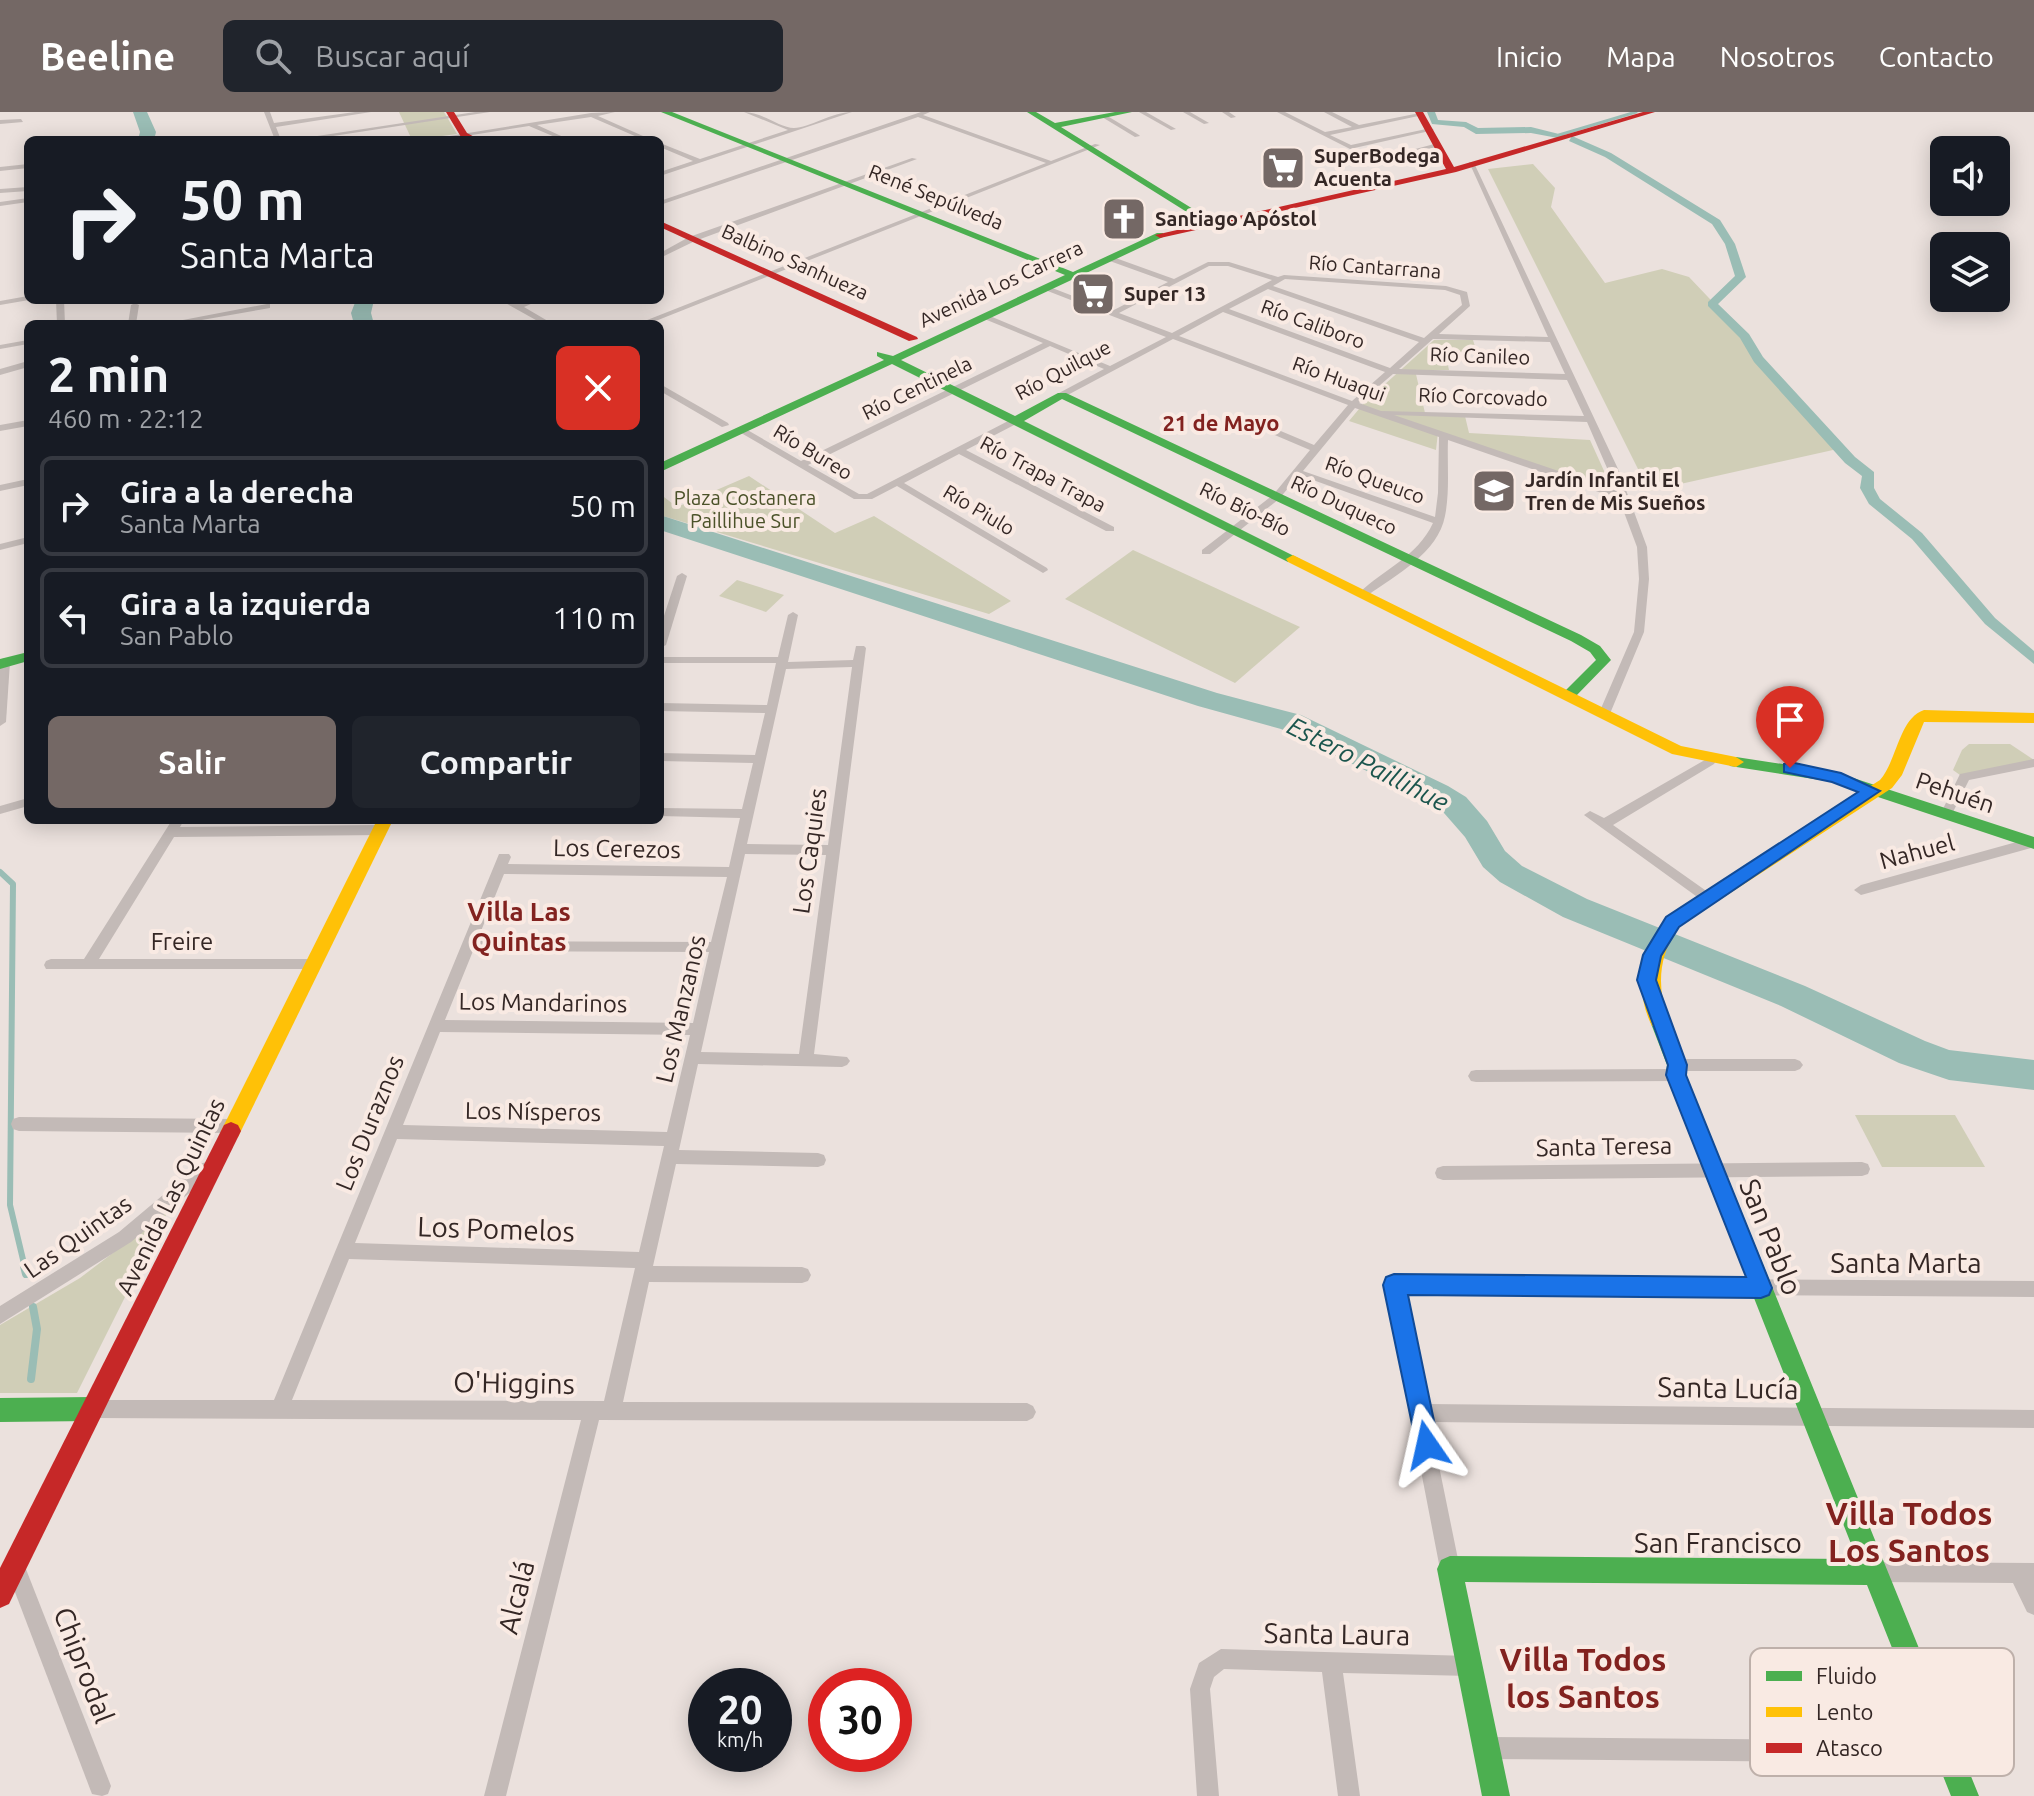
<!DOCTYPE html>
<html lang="es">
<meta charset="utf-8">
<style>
body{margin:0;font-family:Ubuntu,sans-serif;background:#20242c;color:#f1f3f6;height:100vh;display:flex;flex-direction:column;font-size:30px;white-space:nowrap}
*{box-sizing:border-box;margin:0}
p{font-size:26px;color:#9ea1a6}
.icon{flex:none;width:44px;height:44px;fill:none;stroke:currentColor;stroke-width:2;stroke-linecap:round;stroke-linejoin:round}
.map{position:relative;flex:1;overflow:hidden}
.details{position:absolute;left:24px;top:208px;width:640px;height:504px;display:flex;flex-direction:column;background:#171b24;border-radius:12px;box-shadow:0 4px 20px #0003}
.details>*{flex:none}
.banner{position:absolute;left:24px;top:24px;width:640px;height:168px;border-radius:12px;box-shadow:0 4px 20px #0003;background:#171b24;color:#f1f3f6;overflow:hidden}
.tools{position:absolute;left:1930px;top:24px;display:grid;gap:16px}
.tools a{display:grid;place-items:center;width:80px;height:80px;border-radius:12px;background:#171b24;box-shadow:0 4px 20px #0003;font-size:40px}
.speed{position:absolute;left:688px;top:1556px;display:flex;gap:16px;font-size:40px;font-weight:700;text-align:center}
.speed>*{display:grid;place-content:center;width:104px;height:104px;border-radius:50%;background:#171b24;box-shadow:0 4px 20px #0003;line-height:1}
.speed small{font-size:20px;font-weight:400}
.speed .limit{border:12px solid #d22;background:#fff;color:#111}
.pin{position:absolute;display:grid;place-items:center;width:68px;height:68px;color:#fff;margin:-82px -34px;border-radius:50% 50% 50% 0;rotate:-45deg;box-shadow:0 0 8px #0007}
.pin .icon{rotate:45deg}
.me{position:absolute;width:88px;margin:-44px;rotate:349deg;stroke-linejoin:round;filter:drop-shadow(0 0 6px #0008)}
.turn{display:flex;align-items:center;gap:28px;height:168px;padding:0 24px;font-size:36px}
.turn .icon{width:104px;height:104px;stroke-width:2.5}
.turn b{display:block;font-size:56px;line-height:68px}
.round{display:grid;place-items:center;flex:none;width:84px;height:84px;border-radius:12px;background:#20242c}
.overview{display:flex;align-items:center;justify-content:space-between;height:136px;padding:0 24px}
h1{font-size:48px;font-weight:700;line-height:60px}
.button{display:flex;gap:16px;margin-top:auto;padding:16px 24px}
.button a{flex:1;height:92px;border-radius:12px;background:#746865;color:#fff;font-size:32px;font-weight:700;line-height:92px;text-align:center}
.button a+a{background:#20242c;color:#f1f3f6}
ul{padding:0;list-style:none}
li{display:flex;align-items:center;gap:24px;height:100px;margin:0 16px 12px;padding:0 8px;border:4px solid #363941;border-radius:12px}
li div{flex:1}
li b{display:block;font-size:30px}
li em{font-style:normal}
header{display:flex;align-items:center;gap:48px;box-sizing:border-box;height:112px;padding:0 40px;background:#746865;color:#fff}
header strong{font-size:38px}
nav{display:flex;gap:44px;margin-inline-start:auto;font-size:28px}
.search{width:560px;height:72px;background:#20242c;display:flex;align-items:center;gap:20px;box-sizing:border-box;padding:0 28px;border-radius:12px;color:#9ea1a6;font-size:30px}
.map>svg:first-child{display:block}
</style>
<header>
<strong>Beeline</strong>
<div class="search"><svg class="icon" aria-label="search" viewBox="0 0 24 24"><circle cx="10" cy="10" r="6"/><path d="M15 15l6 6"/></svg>Buscar aquí</div>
<nav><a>Inicio</a><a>Mapa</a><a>Nosotros</a><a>Contacto</a></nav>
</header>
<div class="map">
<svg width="2034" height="1684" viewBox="0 0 2034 1684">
<rect width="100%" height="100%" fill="#ebe1dd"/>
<g fill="#d0ceb7">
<polygon points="399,0 444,0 457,22 412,28"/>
<polygon points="1533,52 1555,76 1551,95 1605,171 1662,157 1689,165 1745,224 1758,247 1842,336 1649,379 1488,57"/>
<polygon points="1434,228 1473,228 1477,241 1445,240 1449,258 1415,258 1425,301 1465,304 1469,321 1590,328 1610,372 1597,374 1438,320 1436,338 1349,309 1364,291"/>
<polygon points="749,364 835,421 874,404 1011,489 989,502 660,403 660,382 677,395"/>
<polygon points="1133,438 1300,515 1235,571 1065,487"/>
<polygon points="737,468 784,483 766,500 719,484"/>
<polygon points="1969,632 2010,632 2034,648 1960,663 1953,658 1962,638"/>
<polygon points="1855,1003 1955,1003 1985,1055 1882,1055"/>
<polygon points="168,1099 77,1281 0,1281 0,1213 80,1166"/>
</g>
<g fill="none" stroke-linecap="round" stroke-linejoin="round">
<polyline stroke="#9abdb5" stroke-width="3" points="1559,23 1636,0"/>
<polyline stroke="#9abdb5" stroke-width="6" points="0,760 13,772 10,1093 25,1156"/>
<g stroke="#9abdb5" stroke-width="8">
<polyline points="24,1154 26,1162"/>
<polyline points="31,1267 37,1217 33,1195"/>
</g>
<g fill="#9abdb5" fill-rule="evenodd">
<polygon points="1427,0 1435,0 1438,8 1466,10 1478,16 1531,15 1567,24 1563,27 1531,21 1476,22 1464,15 1432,12"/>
<polygon points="1572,24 1611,41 1720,108 1735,132 1746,165 1718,192 1749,222 1763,245 1855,345 1874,360 1874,376 1880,387 1922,421 1995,506 2034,539 2034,552 1985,512 1912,427 1869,392 1860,376 1862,364 1845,351 1754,250 1740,226 1708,194 1708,190 1735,164 1725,132 1712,112 1605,45 1569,29"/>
</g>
<g fill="#9abdb5" fill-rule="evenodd">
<polygon points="133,0 147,0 156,20 154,28 138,28 140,20"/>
<polygon points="356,188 374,188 371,201 374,212 354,212 351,201"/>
<polygon points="660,403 1217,581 1301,603 1448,674 1466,685 1487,709 1505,739 1522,754 1587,787 1805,874 1925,929 1949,938 2034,948 2034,978 1949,968 1899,951 1781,894 1563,805 1500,770 1483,755 1465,725 1444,701 1426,688 1281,617 1198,594 660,418"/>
</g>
<g fill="#c3bab7" fill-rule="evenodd">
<polygon points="264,0 270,0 274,11 355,0 371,0 276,15 281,28 275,28"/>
<polygon points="475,0 490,0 307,28 291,28"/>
<polygon points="615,0 598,4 652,28 644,28 591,5 537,13 570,28 562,28 529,14 440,28 425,28 591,1"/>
<path d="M744,0C762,0 780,16 794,16C809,16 832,0 852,0L660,64V60L693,49L660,35V31L700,47L788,18Z"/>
<polygon points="921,0 930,0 923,3 1051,49 1095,32 1100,33 648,212 637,212 1046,51 918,5 660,93 660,89"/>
<polygon points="1139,0 1146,0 1176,17 1171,18"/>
<polygon points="1183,0 1190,0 1209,11 1204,12"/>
<polygon points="1222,0 1229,0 1236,5 1231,6"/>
<polygon points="1277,0 1285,0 1325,20 1352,15 1324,0 1332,0 1359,13 1420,1 1423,3 1330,23 1351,33 1431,16 1434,18 1350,37"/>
<polygon points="1104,2 1139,23 1140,24 1135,25 1102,5"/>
<polygon points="21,7 23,10 0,12 0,8"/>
<polygon points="84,24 90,28 83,28 81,26"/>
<polygon points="1438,31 1440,34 1396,45 1393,43"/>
<polygon points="912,46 917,47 695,129 660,146 660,141 689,125"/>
<path d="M1469,50L1474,51L1619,359L1647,435L1649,467L1644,520L1609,604H1601L1599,601L1634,520L1639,467L1637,435L1619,387L1448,328C1447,353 1450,379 1445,404C1438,441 1396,463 1368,483L1364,484L1359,481C1384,457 1417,445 1433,411L1299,363L1279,387L1210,442H1202V438L1273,383L1310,338L1244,310V306H1250L1314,333L1348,293L1173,227L1062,286L1059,285V281L1104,257L1050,234L808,353L859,382H867L1012,307H1018V311L966,338L1114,415V419H1106L959,342L904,371L1047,456L1048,458L1043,461L897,374L872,387H854L736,318L744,316L801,349L1043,231L982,206L981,204L985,202L1110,254L1166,225L1040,176L1047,174L1112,199L1168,170L1107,148V144H1110L1174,167L1208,150H1229L1278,165L1284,163L1446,174L1467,180L1470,194L1439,222L1548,225ZM1209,154H1228L1272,168L1172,221L1119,201ZM1285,167L1445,178L1460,183L1462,193L1424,226L1273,174ZM1268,177L1419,230L1390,256L1229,197ZM1223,200L1385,260L1352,289L1179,224ZM1433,227L1550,230L1565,262L1399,257ZM1393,262L1567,268L1584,304L1381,299L1359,291ZM1355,296L1439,325L1438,381L1435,405L1303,359ZM1394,303L1587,310L1617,379Z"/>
<polygon points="28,52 28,56 0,59 0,55"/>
<polygon points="28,75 28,79 0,81 0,77"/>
<polygon points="28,86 28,90 0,94 0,90"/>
<polygon points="28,184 29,188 0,193 0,189"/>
<polygon points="56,188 64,188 65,212 57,212"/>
<polygon points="500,188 510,188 518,192 529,188 540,188 524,195 553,212 543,212"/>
<polygon points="135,191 139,193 136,212 128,212 131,193"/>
<polygon points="267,192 270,192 270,196 179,212 162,212"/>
<polygon points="28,228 28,232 0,237 0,233"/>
<polygon points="28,249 28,255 0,263 0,257"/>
<polygon points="660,272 728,311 729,313 722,315 660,279"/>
<polygon points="28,308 28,314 0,319 0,313"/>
<polygon points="28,367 28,373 0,379 0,373"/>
<polygon points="28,425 28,431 0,438 0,432"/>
<polygon points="682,461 687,464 666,533 660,536 660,516 677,464"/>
<path d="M793,500L798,503L788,550L853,548L856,534H864L866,536L814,942L847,945L850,949L847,953L842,955L698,952L679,1038L818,1041L824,1043L826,1048L824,1053L818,1055L676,1052L653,1154L802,1155L808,1157L811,1163L808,1169L802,1171L649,1170L623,1290L1027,1291L1033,1294L1036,1300L1033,1306L1027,1309L599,1308L506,1684H484L581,1308L92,1306L86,1303L83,1297L86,1291L92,1288H274L499,742H509L511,745L508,752L729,755L740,706L660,704V696L742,697L753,651L660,649V641L755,643L765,601L660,599V591L767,593L776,551H660V545H778L788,503ZM852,555L828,733L747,732L786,557ZM745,742L826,743L799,942L701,940ZM504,762L727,765L711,830L477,829ZM473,839L709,840L693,911L445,908ZM440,920L690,923L667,1020L403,1013ZM397,1027L664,1034L639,1140L355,1131ZM349,1147L635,1156L604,1289L292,1288Z"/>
<polygon points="4,546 10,550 6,610 0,614 0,548"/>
<polygon points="1710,645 1714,646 1716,649 1714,652 1613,713 1712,783 1714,787 1712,791 1707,792 1584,703 1590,699 1604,706"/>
<polygon points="2034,647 2034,655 1969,668 1951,704 1943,704 1941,701 1960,662"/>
<polygon points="28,686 28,694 0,702 0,694"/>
<polygon points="172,708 184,708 180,715 380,713 386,718 380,723 174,725 99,847 314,847 319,849 321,853 319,857 46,857 44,853 46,849 51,847 84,847"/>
<polygon points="2031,726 2034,727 2034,735 2031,736 1861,783 1854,778 1861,773"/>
<polygon points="1677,947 1795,947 1800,949 1803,953 1800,957 1795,959 1682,959 1684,963 1681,968 1676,969 1476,970 1471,969 1468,964 1471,959 1476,958 1671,957 1669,953 1672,949"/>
<polygon points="19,1005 233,1007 239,1009 241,1014 239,1019 233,1021 19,1019 13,1017 11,1012 13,1007"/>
<polygon points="206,1050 212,1052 214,1057 212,1062 131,1130 0,1212 0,1194 119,1120 200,1052"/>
<polygon points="1862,1050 1868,1052 1870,1057 1868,1062 1862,1064 1443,1068 1437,1066 1435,1061 1437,1056 1443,1054"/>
<polygon points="1394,1165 2034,1169 2034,1185 1404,1181 1427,1292 2034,1298 2034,1316 1430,1310 1460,1457 1457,1464 1450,1467 1443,1464 1440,1457 1385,1173 1388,1167"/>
<polygon points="15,1444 22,1447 111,1674 108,1682 102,1684 92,1682 5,1454 8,1447"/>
<polygon points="1875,1450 2034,1451 2034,1503 2027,1500 2013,1471 1875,1470 1868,1467 1865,1460 1868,1453"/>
<polygon points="1221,1537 1470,1544 1477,1547 1480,1554 1477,1561 1470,1564 1343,1561 1360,1684 1338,1684 1322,1560 1224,1557 1214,1565 1210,1577 1219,1684 1197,1684 1190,1577 1199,1551"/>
<polygon points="1486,1625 1948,1629 1956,1632 1959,1640 1956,1648 1948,1651 1486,1647 1478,1644 1475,1636 1478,1628"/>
</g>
<g fill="#4caf50" fill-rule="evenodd">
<polygon points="661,0 672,0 1073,160 1157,121 1163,121 1163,125 901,248 1015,304 1058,281 1066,281 1581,523 1600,534 1611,548 1575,585 1565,585 1565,579 1596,548 1590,540 1571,529 1062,287 1024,309 1300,447 1288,450 892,252 660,360 660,351 884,248 877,244 877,240 893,244 1065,163"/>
<polygon points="1027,0 1036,0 1055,11 1115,0 1132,0 1061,15 1214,110 1206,112"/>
<polygon points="28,540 28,549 0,557 0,547"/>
<polygon points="1736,645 1835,660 2034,725 2034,737 1833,670 1730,654 1728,650 1730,646"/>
<polygon points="1659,901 1666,904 1687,953 1686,963 1979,1684 1951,1684 1867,1473 1465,1470 1510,1684 1482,1684 1437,1457 1441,1448 1450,1444 1857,1447 1666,963 1667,953 1650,909 1652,904"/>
<polygon points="92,1285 100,1289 104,1297 100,1305 92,1309 0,1310 0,1286"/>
</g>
<g fill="#ffc107" fill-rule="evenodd">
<polygon points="1293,443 1681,634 1736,645 1744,650 1736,655 1672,642 1288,450 1286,447"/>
<path d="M1924,598L2034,601V611L1924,610L1902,663L1892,676L1678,815C1658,846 1657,874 1668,909L1666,914H1652C1633,876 1643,839 1666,805L1880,668C1897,649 1899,606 1924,598Z"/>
<polygon points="377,708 393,708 238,1025 231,1028 224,1025 221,1019 224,1013"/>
</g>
<g fill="#c62828" fill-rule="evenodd">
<polygon points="446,0 454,0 467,21 480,28 461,25"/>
<polygon points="1415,0 1423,0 1454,55 1643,0 1655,0 1456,60 1160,126 1155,123 1446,57"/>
<polygon points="660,109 917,225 918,227 909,229 660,115"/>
<polygon points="231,1010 238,1013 241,1019 9,1492 0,1496 0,1456 224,1013"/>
</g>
</g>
<polygon fill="#1a73e8" stroke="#114b97" stroke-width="2" points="1790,650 1841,661 1880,679 1679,815 1661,844 1656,868 1687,953 1686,963 1772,1176 1769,1183 1761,1186 1408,1183 1439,1333 1436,1341 1427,1345 1418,1341 1383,1173 1386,1165 1394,1162 1746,1165 1666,963 1668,953 1637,868 1643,843 1666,805 1858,680 1832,670 1784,660 1784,652"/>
<defs>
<g id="supermarket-square" transform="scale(2.3)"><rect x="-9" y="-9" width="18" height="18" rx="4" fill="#746865" stroke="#f9eae3"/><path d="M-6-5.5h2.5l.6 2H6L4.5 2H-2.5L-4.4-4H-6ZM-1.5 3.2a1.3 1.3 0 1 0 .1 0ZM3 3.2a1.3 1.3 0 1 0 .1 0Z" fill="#fff"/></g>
<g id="church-square" transform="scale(2.3)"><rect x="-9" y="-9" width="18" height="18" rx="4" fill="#746865" stroke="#f9eae3"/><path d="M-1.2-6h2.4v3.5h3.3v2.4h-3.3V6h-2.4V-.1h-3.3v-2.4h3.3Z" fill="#fff"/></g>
<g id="school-square" transform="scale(2.3)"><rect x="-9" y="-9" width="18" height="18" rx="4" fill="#746865" stroke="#f9eae3"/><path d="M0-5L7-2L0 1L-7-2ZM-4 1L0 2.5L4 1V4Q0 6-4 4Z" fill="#fff"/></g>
</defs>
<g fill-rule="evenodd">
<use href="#supermarket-square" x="1283" y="56"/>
<use href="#church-square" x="1124" y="107"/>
<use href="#supermarket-square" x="1093" y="182"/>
<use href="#school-square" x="1494" y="379"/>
</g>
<g text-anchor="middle" stroke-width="8" stroke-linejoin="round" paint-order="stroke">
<g font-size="20" font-weight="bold" fill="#342725" stroke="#f9eae3" text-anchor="start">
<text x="1314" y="51">SuperBodega<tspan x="1314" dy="23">Acuenta</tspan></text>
<text x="1155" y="114">Santiago Apóstol</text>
<text x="1124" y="189">Super 13</text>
<text x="1525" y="375">Jardín Infantil El<tspan x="1525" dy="23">Tren de Mis Sueños</tspan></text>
</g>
<g font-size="20" fill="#342725" stroke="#f9eae3">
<text transform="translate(936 85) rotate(22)" y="7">René Sepúlveda</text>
<text transform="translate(795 150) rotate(24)" y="7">Balbino Sanhueza</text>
<text transform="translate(1375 155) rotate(4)" y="7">Río Cantarrana</text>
<text transform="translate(1001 172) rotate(-25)" y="7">Avenida Los Carrera</text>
<text transform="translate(1313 212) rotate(20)" y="7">Río Caliboro</text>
<text transform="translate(1480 244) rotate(2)" y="7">Río Canileo</text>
<text transform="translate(1063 258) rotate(-28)" y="7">Río Quilque</text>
<text transform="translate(1339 267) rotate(20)" y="7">Río Huaqui</text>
<text transform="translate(917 276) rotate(-26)" y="7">Río Centinela</text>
<text transform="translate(1483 285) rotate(2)" y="7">Río Corcovado</text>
<text transform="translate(813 340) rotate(31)" y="7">Río Bureo</text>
<text transform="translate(1043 362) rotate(28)" y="7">Río Trapa Trapa</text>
<text transform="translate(1375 368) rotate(20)" y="7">Río Queuco</text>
<text transform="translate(1344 393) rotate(25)" y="7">Río Duqueco</text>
<text transform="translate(1245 397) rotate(26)" y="7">Río Bío-Bío</text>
<text transform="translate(979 398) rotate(31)" y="7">Río Piulo</text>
</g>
<g font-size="20" fill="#4b5229" stroke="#f9eae3">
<text x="745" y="393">Plaza Costanera<tspan x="745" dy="23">Paillihue Sur</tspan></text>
</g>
<g font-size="22" font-weight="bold" fill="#82221f" stroke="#f9eae3">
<text x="1221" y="319">21 de Mayo</text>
</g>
<g font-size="24" fill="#342725" stroke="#f9eae3">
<text transform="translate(1955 681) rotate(19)" y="8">Pehuén</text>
<text transform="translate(617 737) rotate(1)" y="8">Los Cerezos</text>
<text transform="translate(810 739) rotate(-82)" y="8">Los Caquies</text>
<text transform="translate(1917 740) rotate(-15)" y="8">Nahuel</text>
<text x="182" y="838">Freire</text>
<text transform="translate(543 891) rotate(1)" y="8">Los Mandarinos</text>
<text transform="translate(681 897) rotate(-77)" y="8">Los Manzanos</text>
<text transform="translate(533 1000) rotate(1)" y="8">Los Nísperos</text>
<text transform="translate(370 1011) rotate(-68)" y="8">Los Duraznos</text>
<text transform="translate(1604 1035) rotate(-1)" y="8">Santa Teresa</text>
<text transform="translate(171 1085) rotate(-64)" y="8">Avenida Las Quintas</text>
<text transform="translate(78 1125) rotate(-35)" y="8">Las Quintas</text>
</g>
<g font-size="26" font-style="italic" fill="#1b554d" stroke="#f9eae3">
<text transform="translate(1368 652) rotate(27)" y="9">Estero Paillihue</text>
</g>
<g font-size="26" font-weight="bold" fill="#82221f" stroke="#f9eae3">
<text x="519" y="809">Villa Las<tspan x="519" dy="30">Quintas</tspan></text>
</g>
<g font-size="28" fill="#342725" stroke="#f9eae3">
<text transform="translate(496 1117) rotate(2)" y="10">Los Pomelos</text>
<text transform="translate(1771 1125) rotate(68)" y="10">San Pablo</text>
<text x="1906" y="1161">Santa Marta</text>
<text transform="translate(514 1271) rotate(1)" y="10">O'Higgins</text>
<text transform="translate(1728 1276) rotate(1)" y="10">Santa Lucía</text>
<text x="1718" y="1441">San Francisco</text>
<text transform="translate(516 1485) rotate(-76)" y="10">Alcalá</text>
<text transform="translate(1337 1522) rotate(1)" y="10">Santa Laura</text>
<text transform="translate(84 1553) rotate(69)" y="10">Chiprodal</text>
</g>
<g font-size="32" font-weight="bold" fill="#82221f" stroke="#f9eae3">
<text x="1909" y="1413">Villa Todos<tspan x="1909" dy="37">Los Santos</tspan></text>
<text x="1583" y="1559">Villa Todos<tspan x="1583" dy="37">los Santos</tspan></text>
</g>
</g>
<rect x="1750" y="1536" width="264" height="128" rx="12" fill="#f9eae3" stroke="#beb0aa" stroke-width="2"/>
<rect x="1766" y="1559" width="36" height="10" fill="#4caf50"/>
<rect x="1766" y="1595" width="36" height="10" fill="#ffc107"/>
<rect x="1766" y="1631" width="36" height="10" fill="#c62828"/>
<g font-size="22" fill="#342725">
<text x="1816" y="1572">Fluido</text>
<text x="1816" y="1608">Lento</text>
<text x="1816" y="1644">Atasco</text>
</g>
</svg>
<div class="tools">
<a><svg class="icon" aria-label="sound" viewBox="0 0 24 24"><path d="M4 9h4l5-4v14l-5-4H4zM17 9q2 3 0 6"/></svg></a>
<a><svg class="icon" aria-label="layers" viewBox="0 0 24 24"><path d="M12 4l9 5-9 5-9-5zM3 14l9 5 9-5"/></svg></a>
</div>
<div class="speed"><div>20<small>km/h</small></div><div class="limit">30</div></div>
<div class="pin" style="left:1790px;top:656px;background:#d93025"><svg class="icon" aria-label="arrive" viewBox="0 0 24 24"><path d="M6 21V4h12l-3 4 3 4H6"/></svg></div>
<svg class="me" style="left:1427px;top:1333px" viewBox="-20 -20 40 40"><path d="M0-17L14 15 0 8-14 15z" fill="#1a73e8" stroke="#fff" stroke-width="4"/></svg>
<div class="banner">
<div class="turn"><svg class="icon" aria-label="right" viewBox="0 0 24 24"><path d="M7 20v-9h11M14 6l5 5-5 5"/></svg><div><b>50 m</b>Santa Marta</div></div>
</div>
<section class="details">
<div class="overview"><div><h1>2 min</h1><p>460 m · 22:12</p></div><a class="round" style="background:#d93025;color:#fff"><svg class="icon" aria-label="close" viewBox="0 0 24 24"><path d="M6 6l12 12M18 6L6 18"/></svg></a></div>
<ul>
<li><svg class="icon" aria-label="right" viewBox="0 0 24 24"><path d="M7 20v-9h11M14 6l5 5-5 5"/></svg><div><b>Gira a la derecha</b><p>Santa Marta</p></div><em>50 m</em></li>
<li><svg class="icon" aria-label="left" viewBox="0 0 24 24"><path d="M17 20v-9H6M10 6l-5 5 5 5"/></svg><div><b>Gira a la izquierda</b><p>San Pablo</p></div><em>110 m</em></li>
</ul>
<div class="button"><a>Salir</a><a>Compartir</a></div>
</section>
</div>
